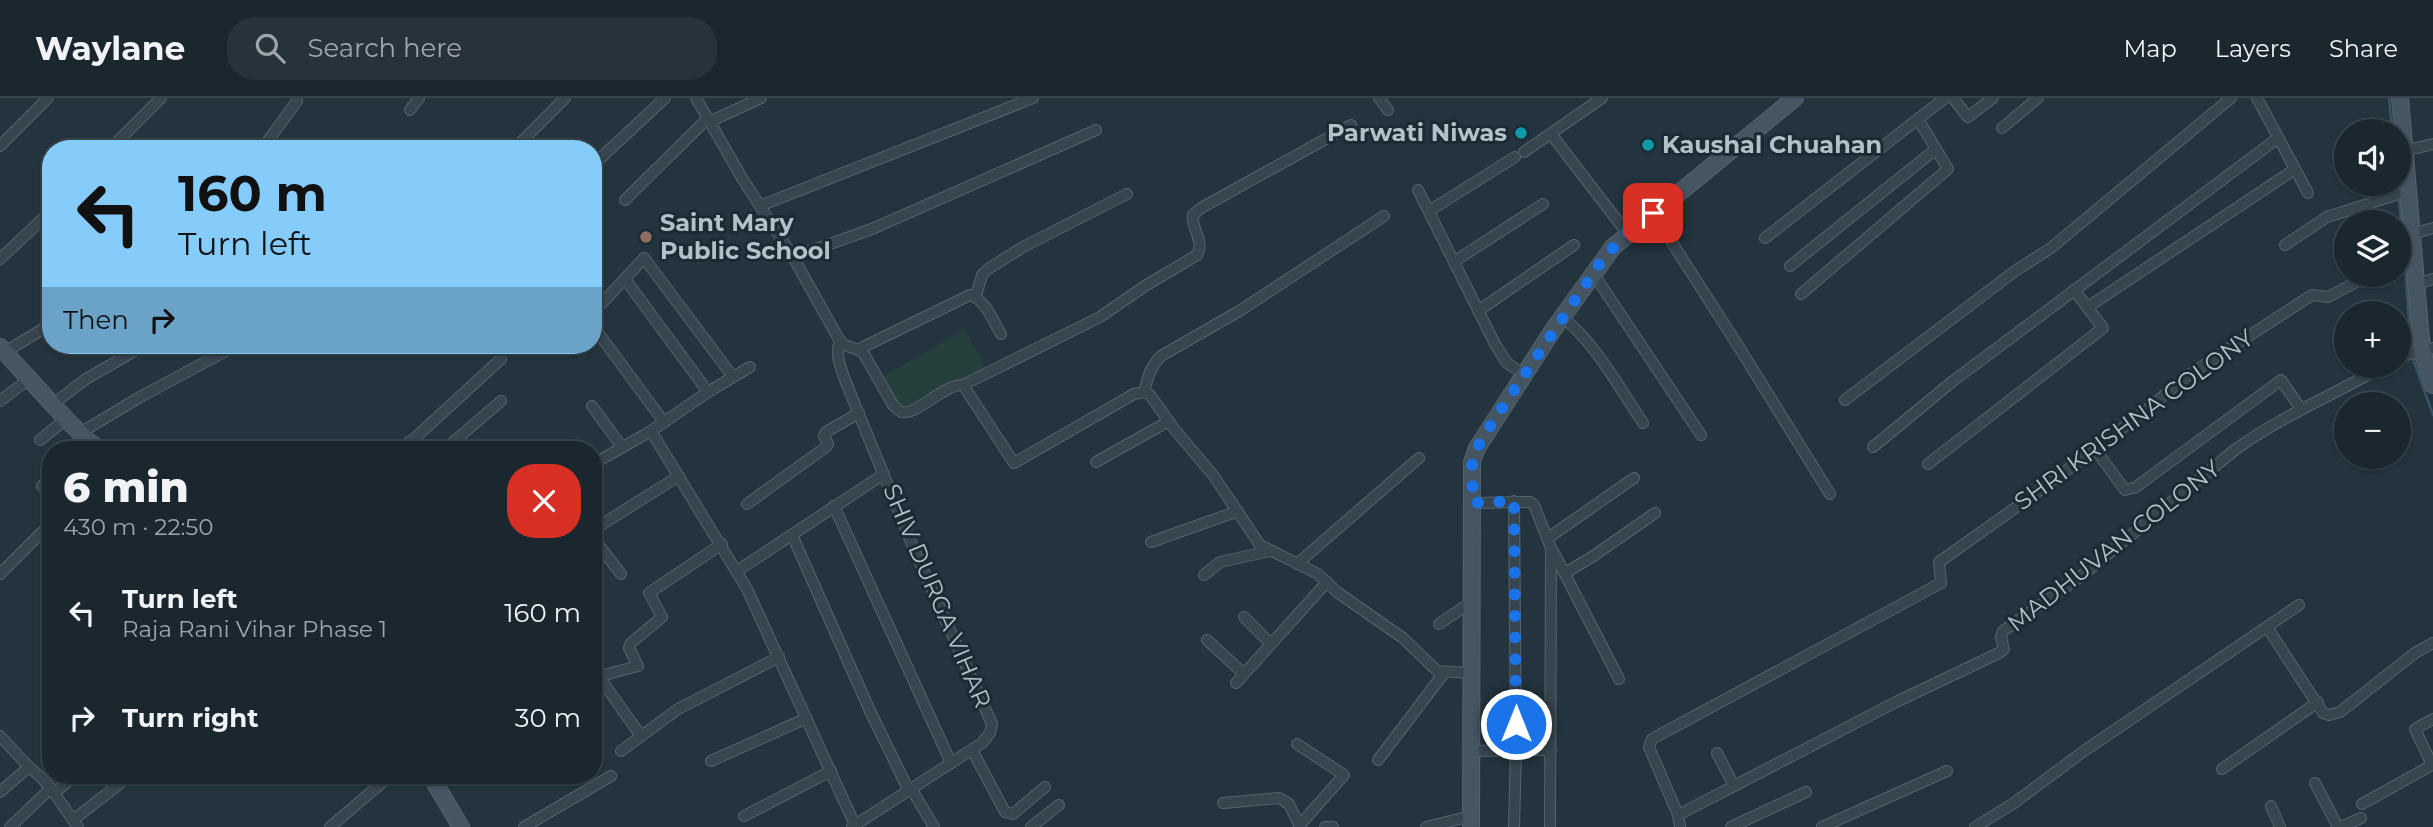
<!DOCTYPE html>
<meta charset="utf-8">
<style>
body{margin:0;font-family:Montserrat,sans-serif;background:#27333a;color:#f1f3f6;height:100vh;display:flex;flex-direction:column;font-size:26px;white-space:nowrap}
*{box-sizing:border-box;margin:0}
p{font-size:23px;color:#9fa5aa}
.icon{flex:none;width:38px;height:38px;fill:none;stroke:currentColor;stroke-width:2;stroke-linecap:round;stroke-linejoin:round}
.map{position:relative;flex:1;overflow:hidden}
.panel{position:absolute;left:42px;top:343px;width:560px;height:343px;display:flex;flex-direction:column;background:#1a272e;border-radius:28px;box-shadow:0 2px 5px #0004,0 0 0 2px #38444a}
.panel>*{flex:none}
.top-card{position:absolute;left:42px;top:42px;width:560px;height:214px;border-radius:28px;box-shadow:0 2px 5px #0004,0 0 0 2px #38444a;background:#86ccfa;color:#111;overflow:hidden}
.controls{position:absolute;left:2334px;top:21px;display:grid;gap:14px}
.controls a{display:grid;place-items:center;width:77px;height:77px;border-radius:50%;background:#1a272e;box-shadow:0 2px 5px #0004,0 0 0 2px #38444a;font-size:35px}
.pin{position:absolute;display:grid;place-items:center;width:60px;height:60px;color:#fff;margin:-30px;border-radius:14px;box-shadow:0 4px 10px #0006}
.me{position:absolute;width:77px;margin:-38px;rotate:0deg;stroke-linejoin:round;filter:drop-shadow(0 0 5px #0008)}
.turn{display:flex;align-items:center;gap:24px;height:147px;padding:0 21px;font-size:32px}
.turn .icon{width:91px;height:91px;stroke-width:2.5}
.turn b{display:block;font-size:49px;line-height:60px}
.then{display:flex;align-items:center;height:66px;padding:0 21px;background:#0003;gap:14px;font-size:26px}
.round{display:grid;place-items:center;flex:none;width:74px;height:74px;border-radius:28px;background:#27333a}
.head{display:flex;align-items:center;justify-content:space-between;height:119px;padding:0 21px}
h1{font-size:42px;font-weight:800;line-height:52px}
ul{padding:0;list-style:none}
li{display:flex;align-items:center;gap:21px;height:105px;padding:0 21px}
li div{flex:1}
li b{display:block;font-size:26px}
li em{font-style:normal}
header{display:flex;align-items:center;gap:42px;box-sizing:border-box;height:98px;padding:0 35px;background:#1a272e;border-bottom:2px solid #38444a}
header strong{font-size:33px}
nav{display:flex;gap:38px;margin-inline-start:auto;font-size:24px}
.search{width:490px;height:63px;background:#27333a;display:flex;align-items:center;gap:18px;box-sizing:border-box;padding:0 24px;border-radius:28px;color:#9fa5aa;font-size:26px}
.map>svg:first-child{display:block}
</style>
<header>
<strong>Waylane</strong>
<div class="search"><svg class="icon" aria-label="search" viewBox="0 0 24 24"><circle cx="10" cy="10" r="6"/><path d="M15 15l6 6"/></svg>Search here</div>
<nav><a>Map</a><a>Layers</a><a>Share</a></nav>
</header>
<div class="map">
<svg width="2433" height="729" viewBox="0 0 2433 729">
<rect width="100%" height="100%" fill="#23343e"/>
<polygon fill="#253f3c" points="965,231 986,270 968,281 952,283 907,310 896,304 882,279"/>
<g fill="none" stroke-linecap="round" stroke-linejoin="round">
<g stroke="#365465" stroke-width="2.5">
<polyline points="2389,0 2392,33"/>
<polyline points="2398,86 2399,94"/>
<polyline points="2399,101 2404,157"/>
<polyline points="2405,167 2411,251"/>
<polyline points="2412,258 2433,317"/>
</g>
<g stroke="#55636c" stroke-width="12">
<g id="street">
<path d="M696,0L742,80L793,159L840,243C847,251 857,249 864,256L893,307C895,309 899,313 902,314C916,318 944,286 963,287L1014,365L1134,296L1144,294L1150,297L1175,332L1213,377L1260,447L1318,476L1337,494L1403,540L1437,573L1472,575"/>
<polyline points="1379,0 1388,12"/>
<polyline points="1953,0 1968,19 1993,0"/>
<polyline points="2257,0 2308,95"/>
<polyline points="410,12 419,0"/>
<polyline points="709,24 761,0"/>
<polyline points="2002,30 2038,0"/>
<polyline points="1551,36 1627,135"/>
<polyline points="0,48 48,0"/>
<polyline points="110,51 161,0"/>
<polyline points="262,51 297,3"/>
<polyline points="514,51 565,0"/>
<polyline points="2404,53 2433,46"/>
<polyline points="1524,54 1602,0"/>
<polyline points="593,67 665,0"/>
<polyline points="1418,92 1495,246 1507,265 1524,276"/>
<polyline points="625,102 707,21"/>
<polyline points="760,108 1033,0"/>
<polyline points="1429,113 1515,59"/>
<polyline points="1653,115 1737,246 1830,396"/>
<polyline points="2413,136 2433,130"/>
<polyline points="1765,140 1945,0"/>
<polyline points="2285,147 2327,119 2408,93"/>
<polyline points="793,159 872,131 1096,32"/>
<polyline points="0,161 51,113"/>
<polyline points="1455,163 1543,106"/>
<polyline points="2399,163 2415,160"/>
<polyline points="1790,168 1936,51"/>
<polyline points="1593,175 1701,337"/>
<polyline points="625,181 708,294"/>
<polyline points="2416,186 2433,181"/>
<polyline points="1801,196 1948,71 1918,21"/>
<polyline points="976,198 982,177 988,171 1023,149 1127,96"/>
<polyline points="2088,209 2295,71"/>
<polyline points="1478,213 1574,147"/>
<polyline points="593,215 644,160 733,279"/>
<path d="M1562,219C1595,244 1620,291 1643,325"/>
<polyline points="593,228 664,324"/>
<path d="M840,243C834,257 842,273 847,287L916,456L992,626L990,635L982,645L852,729"/>
<path d="M859,251L970,197C985,201 993,223 1001,236"/>
<polyline points="5,254 51,226"/>
<polyline points="2399,259 2433,250"/>
<path d="M963,287L1100,219L1145,188L1197,157C1205,142 1191,132 1193,117L1201,110L1351,27"/>
<path d="M1144,294C1148,279 1150,269 1161,258L1241,212L1384,118"/>
<polyline points="1845,302 2015,173 2051,150 2231,0"/>
<polyline points="0,303 30,280"/>
<polyline points="53,306 86,281 145,247"/>
<polyline points="592,308 622,349"/>
<polyline points="651,333 747,491 855,727"/>
<polyline points="80,335 140,299 237,247"/>
<polyline points="40,342 66,321"/>
<polyline points="1873,349 1953,283 2278,40"/>
<polyline points="2095,351 2125,392 2136,389 2281,282 2301,311"/>
<polyline points="398,352 416,339 501,261"/>
<polyline points="444,352 501,303"/>
<polyline points="602,361 651,333 708,294 750,269"/>
<polyline points="1096,364 1169,323"/>
<polyline points="1928,366 2103,230 2074,192"/>
<polyline points="42,388 51,379"/>
<polyline points="1473,405 1530,404 1534,407 1551,450 1550,729"/>
<polyline points="747,406 826,349 828,346 824,338 826,334 859,315"/>
<polyline points="834,408 951,665"/>
<polyline points="593,432 679,378"/>
<polyline points="792,437 870,613 909,693"/>
<polyline points="593,440 621,476"/>
<polyline points="1548,440 1634,380"/>
<polyline points="1151,444 1238,413"/>
<polyline points="1553,453 1619,581"/>
<polyline points="1297,466 1419,360"/>
<polyline points="737,473 884,376"/>
<polyline points="1565,475 1592,459 1655,415"/>
<polyline points="0,476 51,425"/>
<polyline points="1204,477 1220,464 1270,453"/>
<polyline points="1244,519 1271,546"/>
<polyline points="1439,526 1473,503"/>
<polyline points="2267,529 2323,615 2329,617 2340,614 2415,555 2433,545"/>
<polyline points="1207,542 1244,576"/>
<polyline points="599,579 641,638"/>
<polyline points="593,580 638,568 629,550 631,545 662,519 649,495 722,446"/>
<polyline points="1236,585 1327,484"/>
<polyline points="0,638 29,669"/>
<polyline points="1297,646 1344,677 1299,728"/>
<polyline points="972,652 1005,714 1013,716 1045,689"/>
<polyline points="621,653 678,611 779,559"/>
<polyline points="1471,653 1551,652"/>
<polyline points="1717,655 1734,688"/>
<polyline points="1378,662 1444,575"/>
<polyline points="711,663 807,620"/>
<polyline points="2222,671 2318,604"/>
<polyline points="2315,685 2338,729"/>
<polyline points="912,692 934,729"/>
<polyline points="0,694 29,669 42,680 54,695 76,677"/>
<polyline points="54,695 78,729"/>
<polyline points="1223,705 1279,700 1289,706 1300,729"/>
<polyline points="2362,706 2432,667 2415,631 2433,621"/>
<polyline points="2271,708 2280,729"/>
<polyline points="1678,717 1649,649 1652,641 1941,485 1939,464 2032,398 2144,314 2187,278 2312,197 2328,199 2370,177"/>
<polyline points="744,718 831,673"/>
<polyline points="73,722 131,677"/>
<polyline points="10,729 51,690"/>
<polyline points="330,729 391,677"/>
<polyline points="524,729 611,678"/>
<polyline points="1031,729 1059,707"/>
<polyline points="1325,729 1333,729"/>
<polyline points="1426,729 1471,718"/>
<polyline points="1514,729 1516,652 1514,403"/>
<path d="M1680,729L1678,717L1896,604L1999,555L2004,551L2001,539L2003,533L2080,479L2236,351C2282,318 2335,296 2384,268"/>
<polyline points="1731,729 1806,694"/>
<polyline points="1822,729 1947,673"/>
<polyline points="1975,729 2014,705 2084,653 2299,507"/>
<polyline points="2341,729 2361,720"/>
</g>
</g>
<g stroke="#55636c" stroke-width="18">
<g id="secondary">
<polyline points="2400,0 2422,253 2433,287"/>
<polyline points="0,249 66,321 88,343 100,352"/>
<polyline points="430,677 461,729"/>
<polyline points="1471,729 1472,364 1477,350 1553,232 1613,149 1795,0"/>
</g>
</g>
<use href="#street" stroke="#37454e" stroke-width="10"/>
<use href="#secondary" stroke="#455561" stroke-width="16"/>
</g>
<g fill="none" stroke-linecap="round" stroke-linejoin="round">
<polyline stroke="#1a73e8" stroke-width="12" stroke-dasharray="0 21.6" points="1516,626 1514,403 1473,405 1472,364 1477,350 1494,322 1602,162 1627,135 1653,115"/>
</g>
<g fill="#0f9aa8" stroke="#1c2a33" stroke-width="2.5">
<circle cx="1521" cy="35" r="7"/>
<circle cx="1648" cy="47" r="7"/>
</g>
<circle fill="#8d6e63" stroke="#1c2a33" stroke-width="2.5" cx="646" cy="139" r="7"/>
<g text-anchor="middle" stroke-width="6" stroke-linejoin="round" paint-order="stroke">
<g font-size="24" font-weight="bold" fill="#b3c0c9" stroke="#1c2a33" text-anchor="start">
<text x="1507" y="43" text-anchor="end">Parwati Niwas</text>
<text x="1662" y="55">Kaushal Chuahan</text>
<text x="660" y="133">Saint Mary<tspan x="660" dy="28">Public School</tspan></text>
</g>
<g font-size="24" fill="#b3c0c9" stroke="#1c2a33">
<text transform="translate(2134 322) rotate(-36)" y="8">SHRI KRISHNA COLONY</text>
<text transform="translate(2114 448) rotate(-38)" y="8">MADHUVAN COLONY</text>
<text transform="translate(937 498) rotate(67)" y="8">SHIV DURGA VIHAR</text>
</g>
</g>
</svg>
<div class="controls">
<a><svg class="icon" aria-label="sound" viewBox="0 0 24 24"><path d="M4 9h4l5-4v14l-5-4H4zM17 9q2 3 0 6"/></svg></a>
<a><svg class="icon" aria-label="layers" viewBox="0 0 24 24"><path d="M12 4l9 5-9 5-9-5zM3 14l9 5 9-5"/></svg></a>
<a>+</a>
<a>−</a>
</div>
<div class="pin" style="left:1653px;top:115px;background:#d93025"><svg class="icon" aria-label="arrive" viewBox="0 0 24 24"><path d="M6 21V4h12l-3 4 3 4H6"/></svg></div>
<svg class="me" style="left:1516px;top:626px" viewBox="-20 -20 40 40"><circle r="17" fill="#1a73e8" stroke="#fff" stroke-width="3"/><path d="M0-11L8 9 0 5-8 9z" fill="#fff"/></svg>
<div class="top-card">
<div class="turn"><svg class="icon" aria-label="left" viewBox="0 0 24 24"><path d="M17 20v-9H6M10 6l-5 5 5 5"/></svg><div><b>160 m</b>Turn left</div></div>
<div class="then">Then<svg class="icon" aria-label="right" viewBox="0 0 24 24"><path d="M7 20v-9h11M14 6l5 5-5 5"/></svg></div>
</div>
<section class="panel">
<div class="head"><div><h1>6 min</h1><p>430 m · 22:50</p></div><a class="round" style="background:#d93025;color:#fff"><svg class="icon" aria-label="close" viewBox="0 0 24 24"><path d="M6 6l12 12M18 6L6 18"/></svg></a></div>
<ul>
<li><svg class="icon" aria-label="left" viewBox="0 0 24 24"><path d="M17 20v-9H6M10 6l-5 5 5 5"/></svg><div><b>Turn left</b><p>Raja Rani Vihar Phase 1</p></div><em>160 m</em></li>
<li><svg class="icon" aria-label="right" viewBox="0 0 24 24"><path d="M7 20v-9h11M14 6l5 5-5 5"/></svg><div><b>Turn right</b></div><em>30 m</em></li>
</ul>
</section>
</div>
